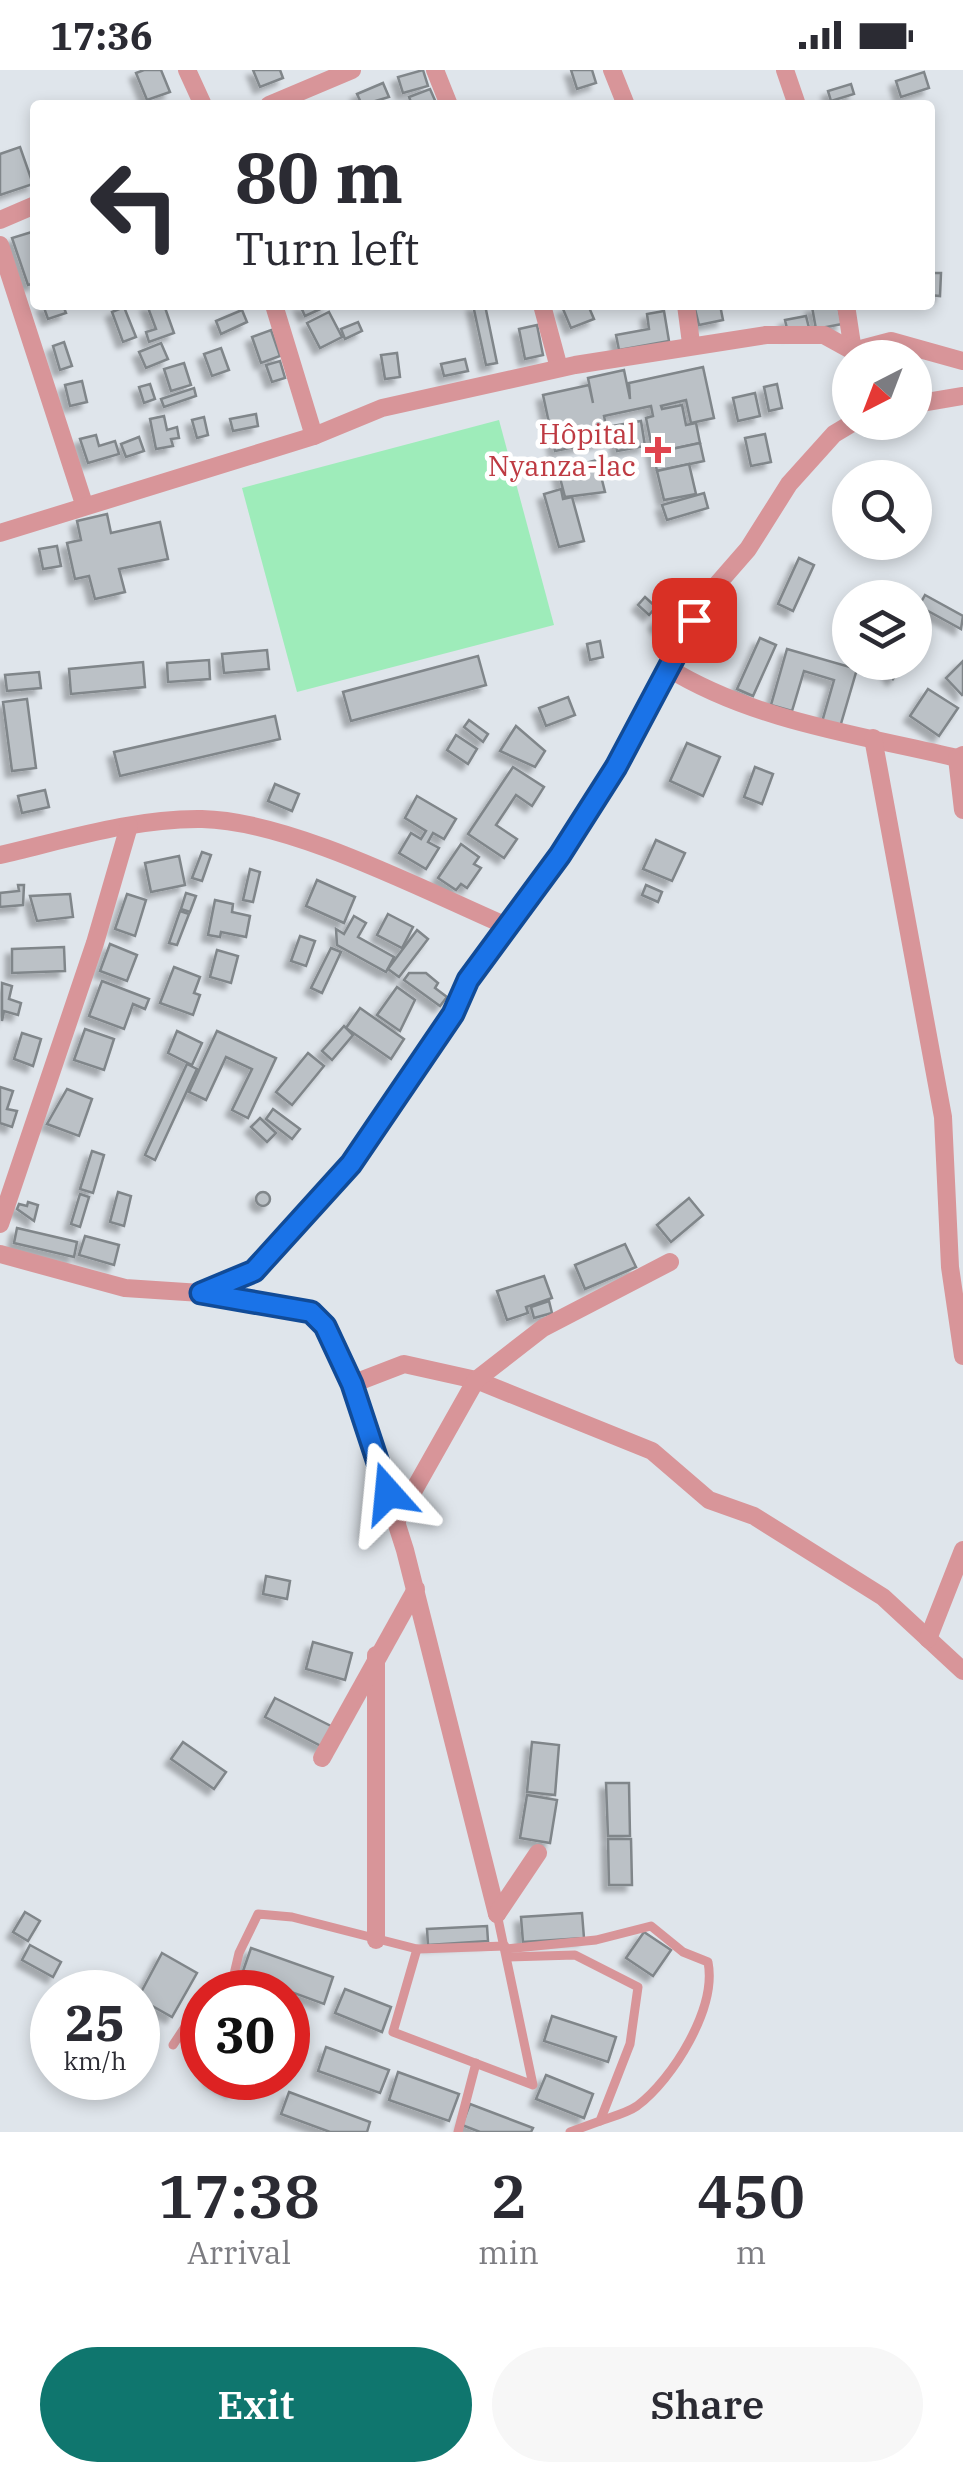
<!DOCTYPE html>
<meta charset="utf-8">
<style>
body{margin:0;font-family:"IBM Plex Serif",serif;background:#f7f7f7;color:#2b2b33;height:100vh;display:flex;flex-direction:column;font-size:38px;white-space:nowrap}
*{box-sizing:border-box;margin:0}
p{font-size:32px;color:#7c7c81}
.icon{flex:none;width:55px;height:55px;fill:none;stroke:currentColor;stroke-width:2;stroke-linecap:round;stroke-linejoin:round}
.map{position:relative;height:2062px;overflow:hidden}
.drawer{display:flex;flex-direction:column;background:#fff;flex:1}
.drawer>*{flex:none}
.hud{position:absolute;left:30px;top:30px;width:905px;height:210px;border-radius:10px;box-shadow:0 5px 15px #0003;background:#fff;color:#2b2b33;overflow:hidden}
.needle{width:65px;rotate:222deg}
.fabs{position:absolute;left:832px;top:270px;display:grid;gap:20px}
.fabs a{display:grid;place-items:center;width:100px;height:100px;border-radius:50%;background:#fff;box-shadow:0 5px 15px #0003;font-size:50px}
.speed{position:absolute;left:30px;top:1900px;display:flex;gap:20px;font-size:50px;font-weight:700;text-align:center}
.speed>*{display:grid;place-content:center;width:130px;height:130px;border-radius:50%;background:#fff;box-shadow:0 5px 15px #0003;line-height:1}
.speed small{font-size:25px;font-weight:400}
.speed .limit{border:15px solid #d22;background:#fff;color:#111}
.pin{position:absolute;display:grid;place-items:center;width:85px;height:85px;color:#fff;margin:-42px;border-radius:20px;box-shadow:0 5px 15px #0006}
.me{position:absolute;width:110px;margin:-55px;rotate:342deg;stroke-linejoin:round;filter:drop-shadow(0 0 8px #0008)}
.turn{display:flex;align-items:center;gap:35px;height:210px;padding:0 40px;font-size:45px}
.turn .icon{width:130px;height:130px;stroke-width:2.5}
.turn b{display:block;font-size:70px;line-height:85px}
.eta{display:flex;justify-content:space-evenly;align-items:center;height:170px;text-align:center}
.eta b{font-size:60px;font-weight:600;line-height:70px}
.button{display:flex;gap:20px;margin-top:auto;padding:20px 40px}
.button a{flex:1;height:115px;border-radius:60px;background:#0f766e;color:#fff;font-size:40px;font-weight:600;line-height:115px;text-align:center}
.button a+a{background:#f7f7f7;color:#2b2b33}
.status{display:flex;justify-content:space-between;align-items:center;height:70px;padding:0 50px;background:#fff;direction:ltr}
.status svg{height:28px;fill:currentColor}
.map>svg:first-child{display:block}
</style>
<div class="status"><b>17:36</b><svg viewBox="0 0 49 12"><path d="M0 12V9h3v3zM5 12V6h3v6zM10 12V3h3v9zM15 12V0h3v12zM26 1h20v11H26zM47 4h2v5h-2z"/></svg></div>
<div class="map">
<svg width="963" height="2062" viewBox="0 0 963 2062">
<defs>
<filter id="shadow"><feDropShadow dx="-6" dy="6" stdDeviation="2.5" flood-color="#0004"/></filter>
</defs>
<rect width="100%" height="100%" fill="#dfe5eb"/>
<polygon fill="#9eecba" points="499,350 554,555 297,622 242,418"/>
<g fill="#bbc1c6" stroke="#80868a" stroke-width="2.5" filter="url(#shadow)">
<polygon points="144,0 161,0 170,22 147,30 136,3"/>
<polygon points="253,0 280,0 283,8 260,17"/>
<polygon points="423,0 428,16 403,23 398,7"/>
<polygon points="571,0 592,0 596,13 577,19"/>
<polygon points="924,2 929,18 901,27 896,11"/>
<polygon points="383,13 389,27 362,35 357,24"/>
<polygon points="851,14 854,24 831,31 828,21"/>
<polygon points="430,19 437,35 412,35 409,27"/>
<polygon points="20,77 33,114 0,125 0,84"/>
<polygon points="35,161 35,213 28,215 12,168"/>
<polygon points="930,203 941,203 940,226 930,225"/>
<polygon points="43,235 63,235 66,243 48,249"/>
<polygon points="147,235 164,235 174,263 149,272 146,262 156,259"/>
<polygon points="300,235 329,235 305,246"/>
<polygon points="473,235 485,235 497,293 486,295"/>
<polygon points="573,235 588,235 594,249 571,258 563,239"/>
<polygon points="694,235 720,235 723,250 699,255"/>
<polygon points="838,235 842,254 816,259 812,237"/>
<polygon points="124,237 136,267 123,272 112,242"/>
<polygon points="242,240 247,252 221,264 216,251"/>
<polygon points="664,241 669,271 619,280 616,265 649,259 647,244"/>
<polygon points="329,242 342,267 320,278 307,253"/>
<polygon points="806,246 809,258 788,263 785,250"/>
<polygon points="358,252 362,261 345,269 341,259"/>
<polygon points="537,255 543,285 525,289 519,259"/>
<polygon points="271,260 280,286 261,293 252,267"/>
<polygon points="64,272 72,296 60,300 53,276"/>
<polygon points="161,273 168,289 146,298 139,282"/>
<polygon points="221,278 229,300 212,306 204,284"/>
<polygon points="397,283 400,307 385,309 381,285"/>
<polygon points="465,289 468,301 444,306 441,294"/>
<polygon points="280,291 285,308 272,312 266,295"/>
<polygon points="184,293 191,315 171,321 164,299"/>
<polygon points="703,297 714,348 691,353 686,330 661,336 662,339 682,335 686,355 696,353 700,373 653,383 646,348 653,346 651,336 604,346 609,370 555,381 543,325 589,315 593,333 588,308 624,300 630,329 629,313"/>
<polygon points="82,311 87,332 70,336 65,315"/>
<polygon points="150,314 155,329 144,333 139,317"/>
<polygon points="777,314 782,338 769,341 764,317"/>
<polygon points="194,318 196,326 164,337 161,329"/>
<polygon points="755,323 760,346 738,351 733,328"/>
<polygon points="256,344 258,356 233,361 230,349"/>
<polygon points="164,346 167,360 177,357 179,368 171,369 173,376 156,379 150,349"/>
<polygon points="204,347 208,365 197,368 192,350"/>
<polygon points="641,351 645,376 617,381 612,356"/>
<polygon points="765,364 771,392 751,396 745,368"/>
<polygon points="96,365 99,376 115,371 119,384 88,393 80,369"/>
<polygon points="139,367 144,381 126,387 121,374"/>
<polygon points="700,373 704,391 657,401 653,383"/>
<polygon points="597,390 605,422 565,427 558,400"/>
<polygon points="689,394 696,424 664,430 657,401"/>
<polygon points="561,419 563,429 572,427 584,471 559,477 544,424"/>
<polygon points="704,423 708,438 667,450 662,435"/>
<polygon points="915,434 925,437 915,467"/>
<polygon points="107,444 111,463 160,452 168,489 119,499 125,522 95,529 89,506 75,509 67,473 81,470 77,451"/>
<polygon points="57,476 61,496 43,499 39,479"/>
<polygon points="799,488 814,495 793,541 778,534"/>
<polygon points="925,525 963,546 961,559 919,536"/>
<polygon points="645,527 656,537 649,545 638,535"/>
<polygon points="665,544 674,554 664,563 655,553"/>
<polygon points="760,568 776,575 753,626 737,619"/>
<polygon points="600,571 603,587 590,590 587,574"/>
<polygon points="787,579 857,599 840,657 822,652 834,610 804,601 792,641 771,635"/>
<polygon points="267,580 269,599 224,603 222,584"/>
<polygon points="478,586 486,615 351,651 343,622"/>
<polygon points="209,590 210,609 168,612 167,593"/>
<polygon points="963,591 963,624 962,625 946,608"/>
<polygon points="143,592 145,617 71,624 69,599"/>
<polygon points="882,592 906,592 893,609"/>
<polygon points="39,602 41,618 7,621 5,605"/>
<polygon points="928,619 958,638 939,666 910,646"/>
<polygon points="568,627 575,645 546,656 539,638"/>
<polygon points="27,629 36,698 12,701 3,632"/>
<polygon points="275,646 280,669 120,706 114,682"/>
<polygon points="469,650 488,664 483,672 464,657"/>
<polygon points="516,656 545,681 535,697 500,681"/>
<polygon points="456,665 477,679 468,694 447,680"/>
<polygon points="687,673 720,687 703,726 670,711"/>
<polygon points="513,697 544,717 532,736 516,725 496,755 517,769 504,788 468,764"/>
<polygon points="755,697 773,704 762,734 744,727"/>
<polygon points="275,714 299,724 292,741 268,731"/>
<polygon points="45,720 49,737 22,743 18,726"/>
<polygon points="417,726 456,749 444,769 433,763 428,772 439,778 426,799 399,783 411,763 421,769 426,761 405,748"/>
<polygon points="656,770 685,783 672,811 643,799"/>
<polygon points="461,774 479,787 474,794 481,798 467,818 461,814 456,820 438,808"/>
<polygon points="202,782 211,785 202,811 192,808"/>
<polygon points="179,786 185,815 151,822 145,793"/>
<polygon points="250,799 260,802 253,832 243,830"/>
<polygon points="317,810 355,827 344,853 306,836"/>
<polygon points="18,815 24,815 23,835 0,837 0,823 19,821"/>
<polygon points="646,815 662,822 658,832 642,825"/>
<polygon points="186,823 196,826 190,842 181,839"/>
<polygon points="70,824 73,847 37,851 30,826"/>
<polygon points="127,824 146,830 135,866 115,859"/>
<polygon points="215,830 233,834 232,842 250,846 246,867 221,862 220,867 208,865"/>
<polygon points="180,841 189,844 177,875 169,873"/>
<polygon points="388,844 413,857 402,878 377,865"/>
<polygon points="354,846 366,853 358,867 394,887 386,902 337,875 336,859 344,864"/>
<polygon points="417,860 428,869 399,907 388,899"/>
<polygon points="300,866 315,871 306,896 291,891"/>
<polygon points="110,874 137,885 127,911 100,901"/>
<polygon points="64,877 65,901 12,903 12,879"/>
<polygon points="331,878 341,882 322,923 311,918"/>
<polygon points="217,880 238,886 231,913 210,907"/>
<polygon points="174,897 200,907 194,923 200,925 193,945 160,933"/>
<polygon points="409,903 426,903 438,913 435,918 447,927 440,936 404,910"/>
<polygon points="102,911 149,929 145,939 133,934 124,959 89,946"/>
<polygon points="2,913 12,916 9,929 21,933 18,945 4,941 2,951"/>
<polygon points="397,917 415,930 400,961 377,945"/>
<polygon points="360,938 404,969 391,989 346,958"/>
<polygon points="344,956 353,965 332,990 322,981"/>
<polygon points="85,959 114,969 104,1000 74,990"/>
<polygon points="177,961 202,973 192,995 168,983"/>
<polygon points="217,961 276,988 248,1048 232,1040 252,999 226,987 206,1030 189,1022"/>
<polygon points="22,963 41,969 33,996 14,989"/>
<polygon points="308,983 324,996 292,1035 276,1022"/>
<polygon points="187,994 197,999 155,1090 145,1085"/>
<polygon points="0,1017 13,1021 7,1039 17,1041 12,1057 0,1053"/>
<polygon points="67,1019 92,1029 79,1066 47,1054"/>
<polygon points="273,1039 300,1059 292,1069 266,1049"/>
<polygon points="260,1048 276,1063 267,1072 251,1057"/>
<polygon points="92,1081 104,1085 93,1123 80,1119"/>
<circle cx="263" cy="1129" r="7"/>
<polygon points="118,1122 131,1126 124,1156 110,1152"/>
<polygon points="80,1124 89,1127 80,1157 71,1154"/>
<polygon points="689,1128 703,1145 671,1172 657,1155"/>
<polygon points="28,1132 38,1135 34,1151 17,1139 19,1134 27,1136"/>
<polygon points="17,1158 77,1172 74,1187 14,1173"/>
<polygon points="85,1166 119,1175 114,1195 79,1185"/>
<polygon points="625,1174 636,1197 585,1219 575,1195"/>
<polygon points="544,1206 552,1228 526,1237 528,1243 507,1250 497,1221"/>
<polygon points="549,1231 552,1243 534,1248 531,1237"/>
<polygon points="266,1506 290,1511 287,1529 263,1524"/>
<polygon points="313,1572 352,1583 345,1610 306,1599"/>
<polygon points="275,1628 333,1657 323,1677 265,1647"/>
<polygon points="183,1672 226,1702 214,1719 171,1689"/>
<polygon points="532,1672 559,1675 555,1725 527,1722"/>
<polygon points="606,1713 629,1713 630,1766 608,1766"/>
<polygon points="527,1725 557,1730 550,1773 520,1768"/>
<polygon points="608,1769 631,1769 632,1815 609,1815"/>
<polygon points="25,1842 40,1851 28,1871 13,1862"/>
<polygon points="582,1843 584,1868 523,1872 521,1847"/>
<polygon points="487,1856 488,1871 428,1875 427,1859"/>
<polygon points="644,1862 671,1880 653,1906 626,1888"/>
<polygon points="30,1875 61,1892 53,1907 22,1890"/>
<polygon points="251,1878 333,1907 324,1934 242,1904"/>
<polygon points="162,1883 197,1903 172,1947 138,1928"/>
<polygon points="345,1919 391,1937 382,1962 335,1943"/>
<polygon points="552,1946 616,1967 608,1992 544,1971"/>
<polygon points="326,1977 389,2000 380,2023 318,2001"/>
<polygon points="398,2002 459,2024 449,2051 389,2030"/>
<polygon points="546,2005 593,2024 584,2048 536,2029"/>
<polygon points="209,2008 241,2008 233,2021"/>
<polygon points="289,2022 370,2052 367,2062 330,2062 281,2044"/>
<polygon points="470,2034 533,2058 531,2062 480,2062 462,2055"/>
</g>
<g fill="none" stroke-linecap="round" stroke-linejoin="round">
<g stroke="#d89599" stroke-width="9">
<polyline points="417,1879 393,1962 533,2015 497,1844"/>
<path d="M506,1879L596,1870L651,1856L683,1882L708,1892C717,1938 673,2009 637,2036C627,2043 611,2047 600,2051"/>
<polyline points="508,1887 575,1885 638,1917 630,1974 600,2051 570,2062"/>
<polyline points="208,1922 231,1917 239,1883 258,1844 292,1847 417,1879 505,1876"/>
<polyline points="173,1975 202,1931"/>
<polyline points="458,2062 476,1993"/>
</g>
<g stroke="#d89599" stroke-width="18">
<polyline points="187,0 203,35"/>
<polyline points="435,0 449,35"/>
<polyline points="612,0 626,35"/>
<polyline points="785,0 797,35"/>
<polyline points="269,35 352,0"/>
<polyline points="0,150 35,135"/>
<polyline points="0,175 84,434"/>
<polyline points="274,235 314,366"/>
<polyline points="542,235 559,298"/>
<polyline points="686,235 691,273"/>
<polyline points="846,235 853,281"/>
<polyline points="915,334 963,326"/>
<polyline points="0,463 314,366 382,338 575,295 766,265 824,265 853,281 891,271 963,291"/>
<path d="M668,598C754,651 860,665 957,688"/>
<polyline points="873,668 943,1047 950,1197 963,1286"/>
<polyline points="963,685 957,688 963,740"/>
<path d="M0,785C65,770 134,748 202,749C292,751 425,821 509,857"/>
<polyline points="0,1154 95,873 129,756"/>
<polyline points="0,1184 125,1218 201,1223 255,1201 351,1093 453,944 468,910 560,785 615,697 707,526 748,479 789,414 834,364 854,352"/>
<polyline points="201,1223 311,1242 325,1256 352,1314 405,1480 497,1844"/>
<polyline points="352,1314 404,1294 476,1310 652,1381 709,1430 754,1446 883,1527 963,1601"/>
<polyline points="397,1450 476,1310 543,1258 670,1192"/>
<polyline points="928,1569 963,1480"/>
<polyline points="376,1585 376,1870"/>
<polyline points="322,1688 416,1519"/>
<polyline points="497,1844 538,1783"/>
</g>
</g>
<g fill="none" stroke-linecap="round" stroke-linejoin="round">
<g stroke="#114b97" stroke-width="25">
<polyline id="route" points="388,1423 352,1314 325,1256 311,1242 201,1223 254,1201 351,1094 453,944 468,910 560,785 616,697 694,550"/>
</g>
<use href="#route" stroke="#1a73e8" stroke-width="18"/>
</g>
<path fill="#e0444e" stroke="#fff" stroke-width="4" d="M653 365h10v10h10v10h-10v10h-10v-10h-10v-10h10z"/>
<g text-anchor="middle" stroke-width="9" stroke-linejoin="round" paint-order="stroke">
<g font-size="28" fill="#be3a42" stroke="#fff" text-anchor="end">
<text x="636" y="374">Hôpital<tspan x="636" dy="32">Nyanza-lac</tspan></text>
</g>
</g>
</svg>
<div class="fabs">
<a><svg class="needle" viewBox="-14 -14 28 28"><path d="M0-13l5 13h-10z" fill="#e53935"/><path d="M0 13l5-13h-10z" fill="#7c7c81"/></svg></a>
<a><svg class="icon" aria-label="search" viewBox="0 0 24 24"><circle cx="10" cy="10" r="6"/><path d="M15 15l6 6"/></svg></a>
<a><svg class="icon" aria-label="layers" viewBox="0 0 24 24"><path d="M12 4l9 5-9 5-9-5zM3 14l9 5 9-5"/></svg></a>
</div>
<div class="speed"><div>25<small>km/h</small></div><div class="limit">30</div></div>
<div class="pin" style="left:694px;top:550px;background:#d93025"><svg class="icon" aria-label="arrive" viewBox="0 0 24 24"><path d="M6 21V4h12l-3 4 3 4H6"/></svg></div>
<svg class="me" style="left:388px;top:1423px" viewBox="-20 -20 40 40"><path d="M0-17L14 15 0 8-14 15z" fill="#1a73e8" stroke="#fff" stroke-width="4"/></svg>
<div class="hud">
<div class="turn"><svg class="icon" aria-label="left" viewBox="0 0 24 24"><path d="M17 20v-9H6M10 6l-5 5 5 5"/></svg><div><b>80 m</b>Turn left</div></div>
</div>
</div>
<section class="drawer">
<div class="eta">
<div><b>17:38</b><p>Arrival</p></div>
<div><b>2</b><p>min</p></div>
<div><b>450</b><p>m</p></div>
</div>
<div class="button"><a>Exit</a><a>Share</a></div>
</section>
